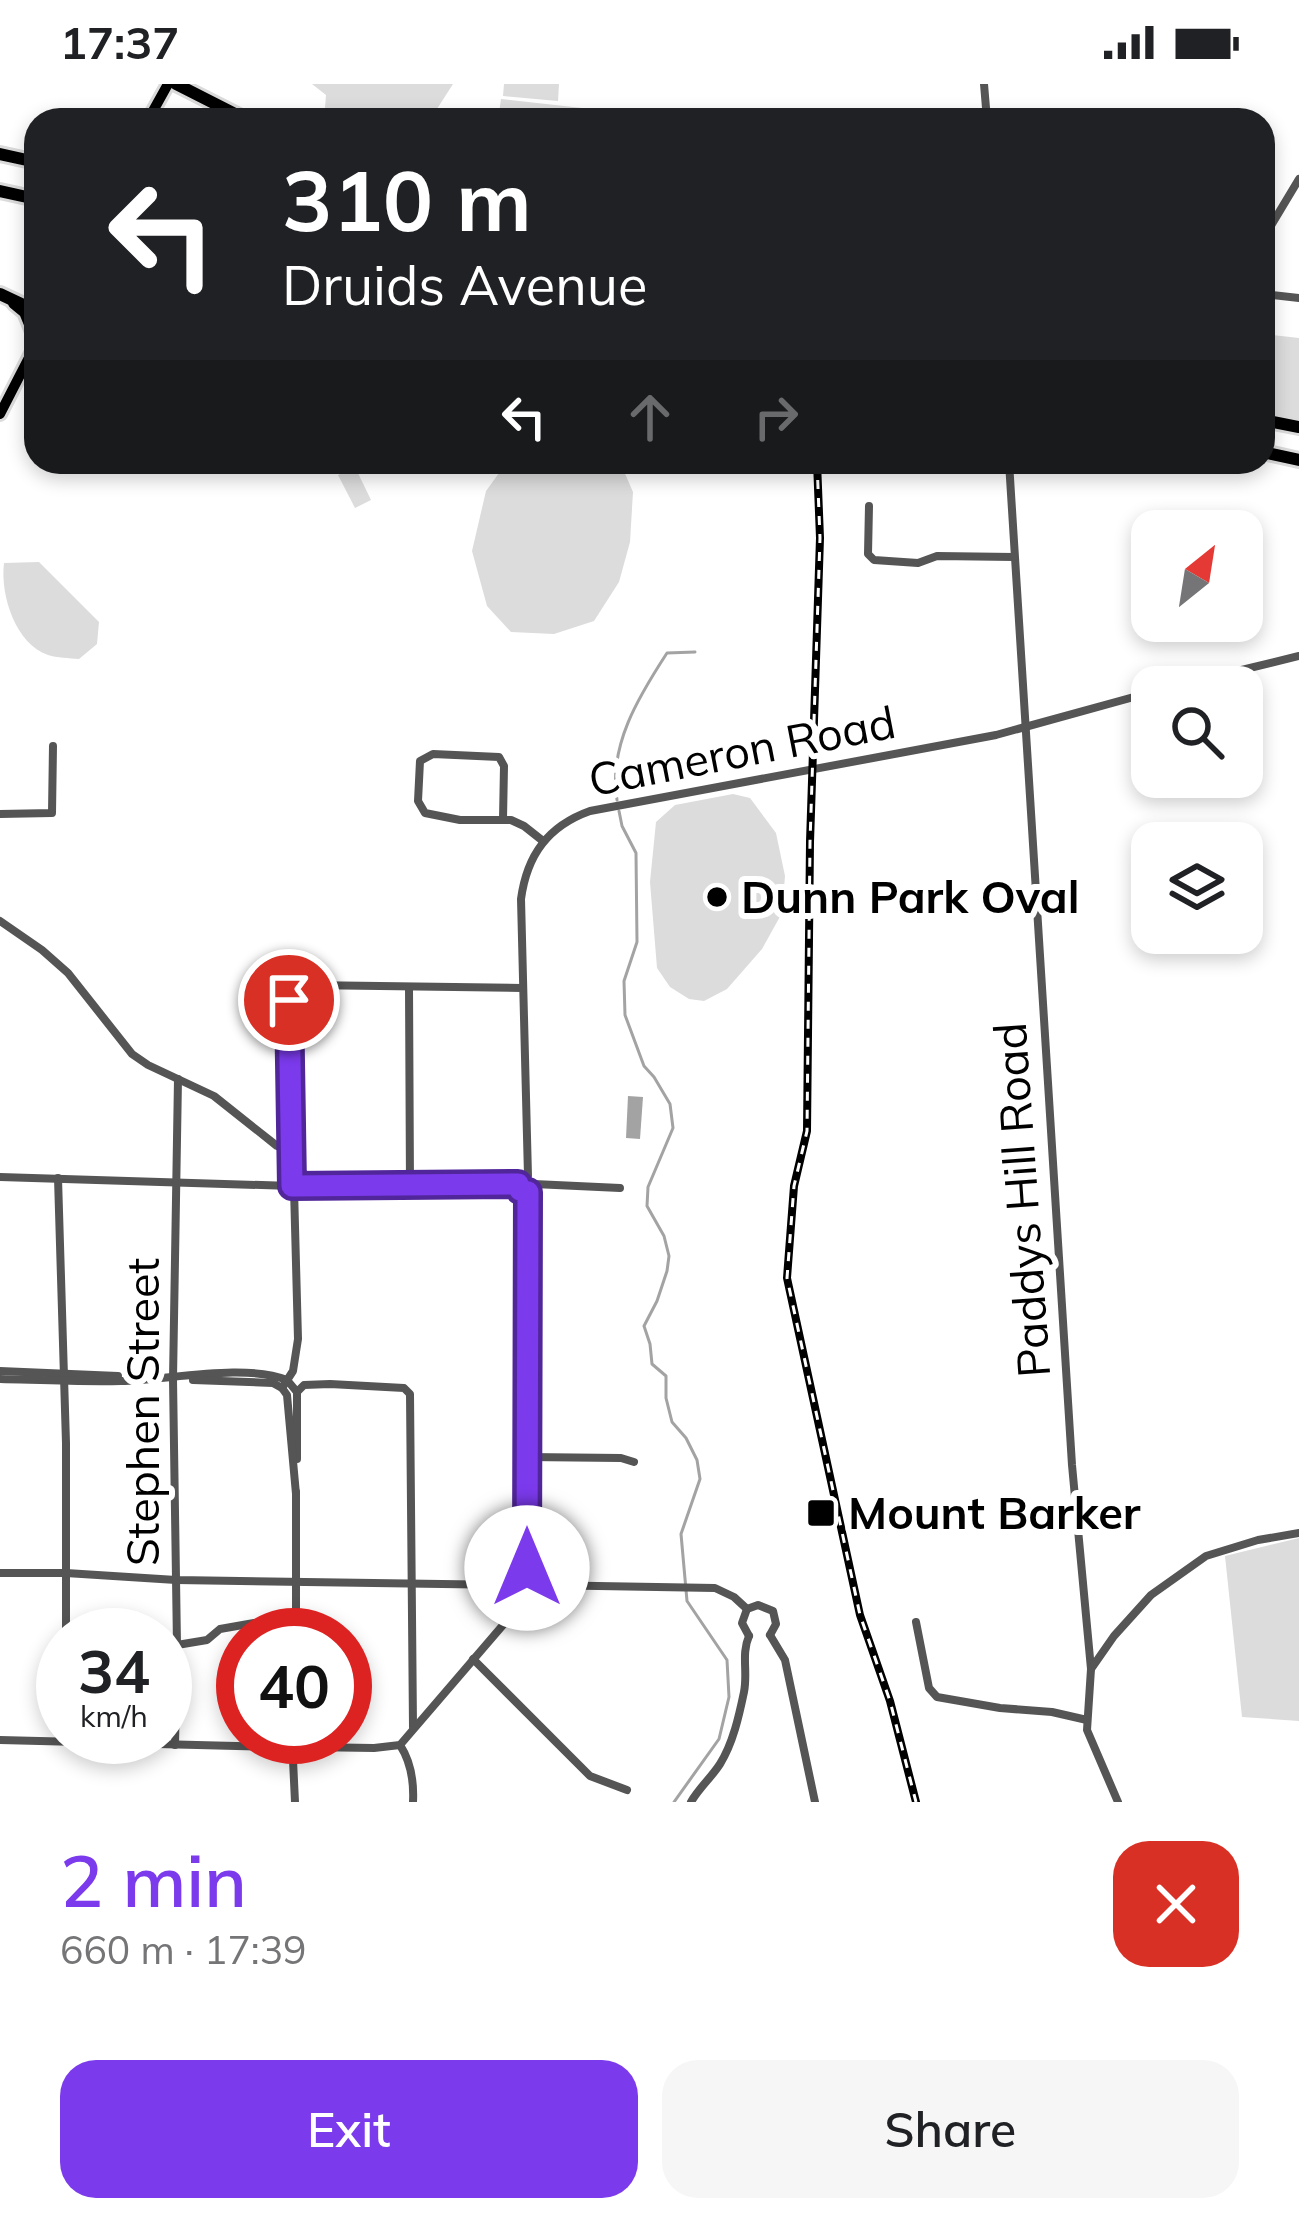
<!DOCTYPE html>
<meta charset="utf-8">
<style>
body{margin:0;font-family:Mulish,sans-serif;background:#f6f6f6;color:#202124;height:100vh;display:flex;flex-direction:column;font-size:45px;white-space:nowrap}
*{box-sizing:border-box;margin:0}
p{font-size:39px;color:#757577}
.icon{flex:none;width:66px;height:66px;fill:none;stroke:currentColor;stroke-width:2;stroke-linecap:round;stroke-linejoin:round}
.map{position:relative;height:1718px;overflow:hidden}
.details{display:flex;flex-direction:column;background:#fff;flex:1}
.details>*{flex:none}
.hud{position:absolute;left:24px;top:24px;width:1251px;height:366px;border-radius:36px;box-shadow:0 6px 18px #0003;background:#202124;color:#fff;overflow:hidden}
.needle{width:78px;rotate:30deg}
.controls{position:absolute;left:1131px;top:426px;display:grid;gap:24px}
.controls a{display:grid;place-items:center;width:132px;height:132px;border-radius:24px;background:#fff;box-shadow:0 6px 18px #0003;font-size:60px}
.speed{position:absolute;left:36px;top:1524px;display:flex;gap:24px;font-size:60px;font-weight:700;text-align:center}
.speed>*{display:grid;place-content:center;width:156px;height:156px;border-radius:50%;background:#fff;box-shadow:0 6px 18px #0003;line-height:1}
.speed small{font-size:30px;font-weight:400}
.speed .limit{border:18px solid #d22;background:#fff;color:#111}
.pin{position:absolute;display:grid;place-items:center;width:102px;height:102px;color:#fff;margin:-51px;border:6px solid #fff;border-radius:50%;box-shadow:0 3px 12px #0007}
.me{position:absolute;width:132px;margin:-66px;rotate:0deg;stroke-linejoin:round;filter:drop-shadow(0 0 9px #0008)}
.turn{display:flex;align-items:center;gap:42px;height:252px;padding:0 60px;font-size:54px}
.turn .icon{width:156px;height:156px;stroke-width:2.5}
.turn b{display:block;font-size:84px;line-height:102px}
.lanes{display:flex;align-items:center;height:114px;padding:0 60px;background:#0003;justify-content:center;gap:60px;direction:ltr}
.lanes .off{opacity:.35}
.round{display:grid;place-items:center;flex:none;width:126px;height:126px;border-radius:36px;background:#f6f6f6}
.head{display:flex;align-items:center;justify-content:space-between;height:204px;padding:0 60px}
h1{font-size:72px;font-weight:600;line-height:90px;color:#7c3aed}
.primary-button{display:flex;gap:24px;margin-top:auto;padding:24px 60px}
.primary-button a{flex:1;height:138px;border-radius:36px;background:#7c3aed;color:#fff;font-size:48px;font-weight:600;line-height:138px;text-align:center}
.primary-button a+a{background:#f6f6f6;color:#202124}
.status{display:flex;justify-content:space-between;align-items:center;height:84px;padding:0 60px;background:#fff;direction:ltr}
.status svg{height:33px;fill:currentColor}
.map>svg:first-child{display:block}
</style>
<div class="status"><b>17:37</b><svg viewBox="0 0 49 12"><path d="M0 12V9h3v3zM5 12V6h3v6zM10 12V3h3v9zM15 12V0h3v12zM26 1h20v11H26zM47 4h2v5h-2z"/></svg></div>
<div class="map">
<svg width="1299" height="1718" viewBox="0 0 1299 1718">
<rect width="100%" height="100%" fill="#fff"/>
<g fill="#dcdcdc">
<polygon points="312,0 453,0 435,28 434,36 361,36 350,27 325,24 326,11"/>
<polygon points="504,0 559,0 558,17 503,12"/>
<polygon points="501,15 627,29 626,36 498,36"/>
<polygon points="1263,250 1299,254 1299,343 1263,336"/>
<polygon points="507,378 620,378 633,408 630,458 619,498 594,537 554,550 511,548 487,522 472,467 486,407"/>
<polygon points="355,383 371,416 355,424 338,391"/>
<path d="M39,478L99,538L97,560L79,575C69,574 57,574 48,571C16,560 0,512 4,479Z"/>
<polygon points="733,710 750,714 776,749 785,792 782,829 762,865 727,905 704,917 689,915 670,903 657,884 650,798 656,738 675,721"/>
<polygon points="1299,1454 1299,1637 1242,1633 1225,1472"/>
</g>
<polygon fill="#a3a3a3" points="628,1012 643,1013 640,1055 626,1054"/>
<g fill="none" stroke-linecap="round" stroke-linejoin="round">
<g stroke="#a3a3a3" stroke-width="3">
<path d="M617,716C608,662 639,612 667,569L695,568"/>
<polyline points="619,727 622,742 636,769 637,858 624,897 625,931 644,982 654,993 670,1020 673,1044 648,1103 647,1122 664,1152 669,1172 667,1187 657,1217 644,1242 650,1260 652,1280 666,1292 666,1314 672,1338 686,1354 697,1376 700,1395 681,1450 687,1517 727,1576 729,1613 719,1655 674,1718"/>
</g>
<g stroke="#dbdbdb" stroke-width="16">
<g id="major">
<polyline points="148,36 168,0"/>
<polyline points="0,330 36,260"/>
</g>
</g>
<g stroke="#dbdbdb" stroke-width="18">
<g id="highway">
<polyline points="176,0 247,36"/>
<polyline points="0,70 36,78"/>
<polyline points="0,107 36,115"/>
<polyline points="0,210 36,227"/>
<polyline points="14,219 25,228 36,255"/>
<polyline points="1263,336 1299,343"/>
<polyline points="1263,368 1299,376"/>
</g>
</g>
<g stroke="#555" stroke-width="8">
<polyline points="984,0 987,36"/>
<polyline points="1263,155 1299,95"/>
<polyline points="1263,210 1299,214"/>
<polyline points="1009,378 1072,1381 1091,1585"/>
<polyline points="869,422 868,470 874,476 918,479 937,472 1014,473"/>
<polyline points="1171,603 1299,572"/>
<polyline points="0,730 52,729 53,662"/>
<polyline points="503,735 504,682 499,673 433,670 420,677 418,717 425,729 460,736 511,736 524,742 543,757"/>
<polyline points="0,837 42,866 68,889 132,970 148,981 214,1012 277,1062 292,1069"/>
<polyline points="409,903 410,1102"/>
<path d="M528,1092L521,815C527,771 548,742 590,727L996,651L1152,608"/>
<polyline points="0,1093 292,1102 518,1100"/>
<polyline points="58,1094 66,1359 66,1551"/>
<polyline points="534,1100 620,1104"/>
<polyline points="0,1287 118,1292"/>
<path d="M0,1295C40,1296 81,1298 121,1297C168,1296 245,1279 287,1296"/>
<polyline points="193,1296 273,1299 282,1304"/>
<polyline points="287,1296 297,1308 297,1375"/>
<polyline points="297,1308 304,1301 330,1300 404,1304 410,1310 413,1643"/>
<polyline points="527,1373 621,1374 634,1378"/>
<polyline points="296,1410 287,1311 282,1304 293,1287 298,1255 289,916 293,907 305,901 522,904"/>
<polyline points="527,1485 528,1108"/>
<polyline points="0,1489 66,1489 176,1496 513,1501"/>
<polyline points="513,1501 515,1490 527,1485"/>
<polyline points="539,1501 715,1504 734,1513 747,1525"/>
<polyline points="747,1525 758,1521 773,1527 776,1540 770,1551"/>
<polyline points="747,1525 742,1539 749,1552"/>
<polyline points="916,1538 929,1604 937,1613 1000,1624 1052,1628 1087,1636"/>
<polyline points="296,1551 296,1408"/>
<polyline points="770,1551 785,1576 815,1718"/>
<polyline points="177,1561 207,1556 220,1545 254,1539 296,1539"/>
<polyline points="473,1575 590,1692 627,1706"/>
<polyline points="0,1656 281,1663"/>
<polyline points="175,1661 177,1561 173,1295 178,995"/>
<path d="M400,1661C411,1678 414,1698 413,1718"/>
<polyline points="308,1663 374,1664 400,1661 521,1520 524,1511"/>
<polyline points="293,1676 295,1718"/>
<path d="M691,1718C699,1704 711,1694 720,1680C733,1659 739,1632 744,1608C748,1588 741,1570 749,1552"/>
<polyline points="1118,1718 1087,1646 1091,1585 1114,1552 1151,1511 1206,1472 1258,1456 1299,1449"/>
</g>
<use href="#major" stroke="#000" stroke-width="10"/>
<use href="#highway" stroke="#000" stroke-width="12"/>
<g stroke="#000" stroke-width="8">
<polyline id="rail" points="817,378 820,454 810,758 807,1047 794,1102 787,1194 860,1531 890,1617 916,1718"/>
</g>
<use href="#rail" stroke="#fff" stroke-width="3" stroke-dasharray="9" stroke-linecap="butt"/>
</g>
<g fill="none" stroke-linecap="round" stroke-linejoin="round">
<g stroke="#51269a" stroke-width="30">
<polyline id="route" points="289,916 292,1102 518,1100 520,1106 528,1108 527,1484"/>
</g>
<use href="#route" stroke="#7c3aed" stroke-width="21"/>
</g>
<g fill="#000" stroke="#fff" stroke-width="4.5">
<circle cx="717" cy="813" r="12"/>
<rect x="806" y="1414" width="30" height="30" rx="6"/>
</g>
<g text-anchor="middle" stroke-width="12" stroke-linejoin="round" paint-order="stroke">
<g font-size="45" fill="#000" stroke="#fff">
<text transform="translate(742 667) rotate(-11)" y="16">Cameron Road</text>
<text transform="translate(1022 1116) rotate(-94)" y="16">Paddys Hill Road</text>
<text transform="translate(143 1328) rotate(-90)" y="16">Stephen Street</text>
</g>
<g font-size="45" font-weight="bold" fill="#000" stroke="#fff" text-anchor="start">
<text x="741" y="829">Dunn Park Oval</text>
<text x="848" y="1445">Mount Barker</text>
</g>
</g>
</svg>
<div class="controls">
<a><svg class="needle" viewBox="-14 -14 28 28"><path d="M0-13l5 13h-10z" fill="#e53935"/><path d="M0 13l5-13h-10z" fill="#757577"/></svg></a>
<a><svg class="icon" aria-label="search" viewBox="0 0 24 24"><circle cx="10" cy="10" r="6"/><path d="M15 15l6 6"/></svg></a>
<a><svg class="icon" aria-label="layers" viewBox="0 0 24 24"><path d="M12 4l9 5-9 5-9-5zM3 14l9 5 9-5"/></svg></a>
</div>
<div class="speed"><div>34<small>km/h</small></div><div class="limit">40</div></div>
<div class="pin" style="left:289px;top:916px;background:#d93025"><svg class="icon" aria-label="arrive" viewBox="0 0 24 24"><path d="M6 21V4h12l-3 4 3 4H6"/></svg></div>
<svg class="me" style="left:527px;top:1484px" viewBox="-20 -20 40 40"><circle r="19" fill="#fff"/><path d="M0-13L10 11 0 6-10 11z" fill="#7c3aed"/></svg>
<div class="hud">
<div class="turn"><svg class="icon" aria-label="left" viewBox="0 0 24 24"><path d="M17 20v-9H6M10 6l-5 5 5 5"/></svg><div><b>310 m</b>Druids Avenue</div></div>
<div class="lanes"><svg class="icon" aria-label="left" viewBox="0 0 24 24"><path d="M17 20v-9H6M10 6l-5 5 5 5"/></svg><svg class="icon off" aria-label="ahead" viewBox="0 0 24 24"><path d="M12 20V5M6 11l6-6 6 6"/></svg><svg class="icon off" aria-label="right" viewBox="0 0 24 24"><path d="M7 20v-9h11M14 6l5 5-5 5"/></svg></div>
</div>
</div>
<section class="details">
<div class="head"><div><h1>2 min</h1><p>660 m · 17:39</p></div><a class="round" style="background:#d93025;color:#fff"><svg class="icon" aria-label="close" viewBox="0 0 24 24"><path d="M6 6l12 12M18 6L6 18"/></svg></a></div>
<div class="primary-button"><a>Exit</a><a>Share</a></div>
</section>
